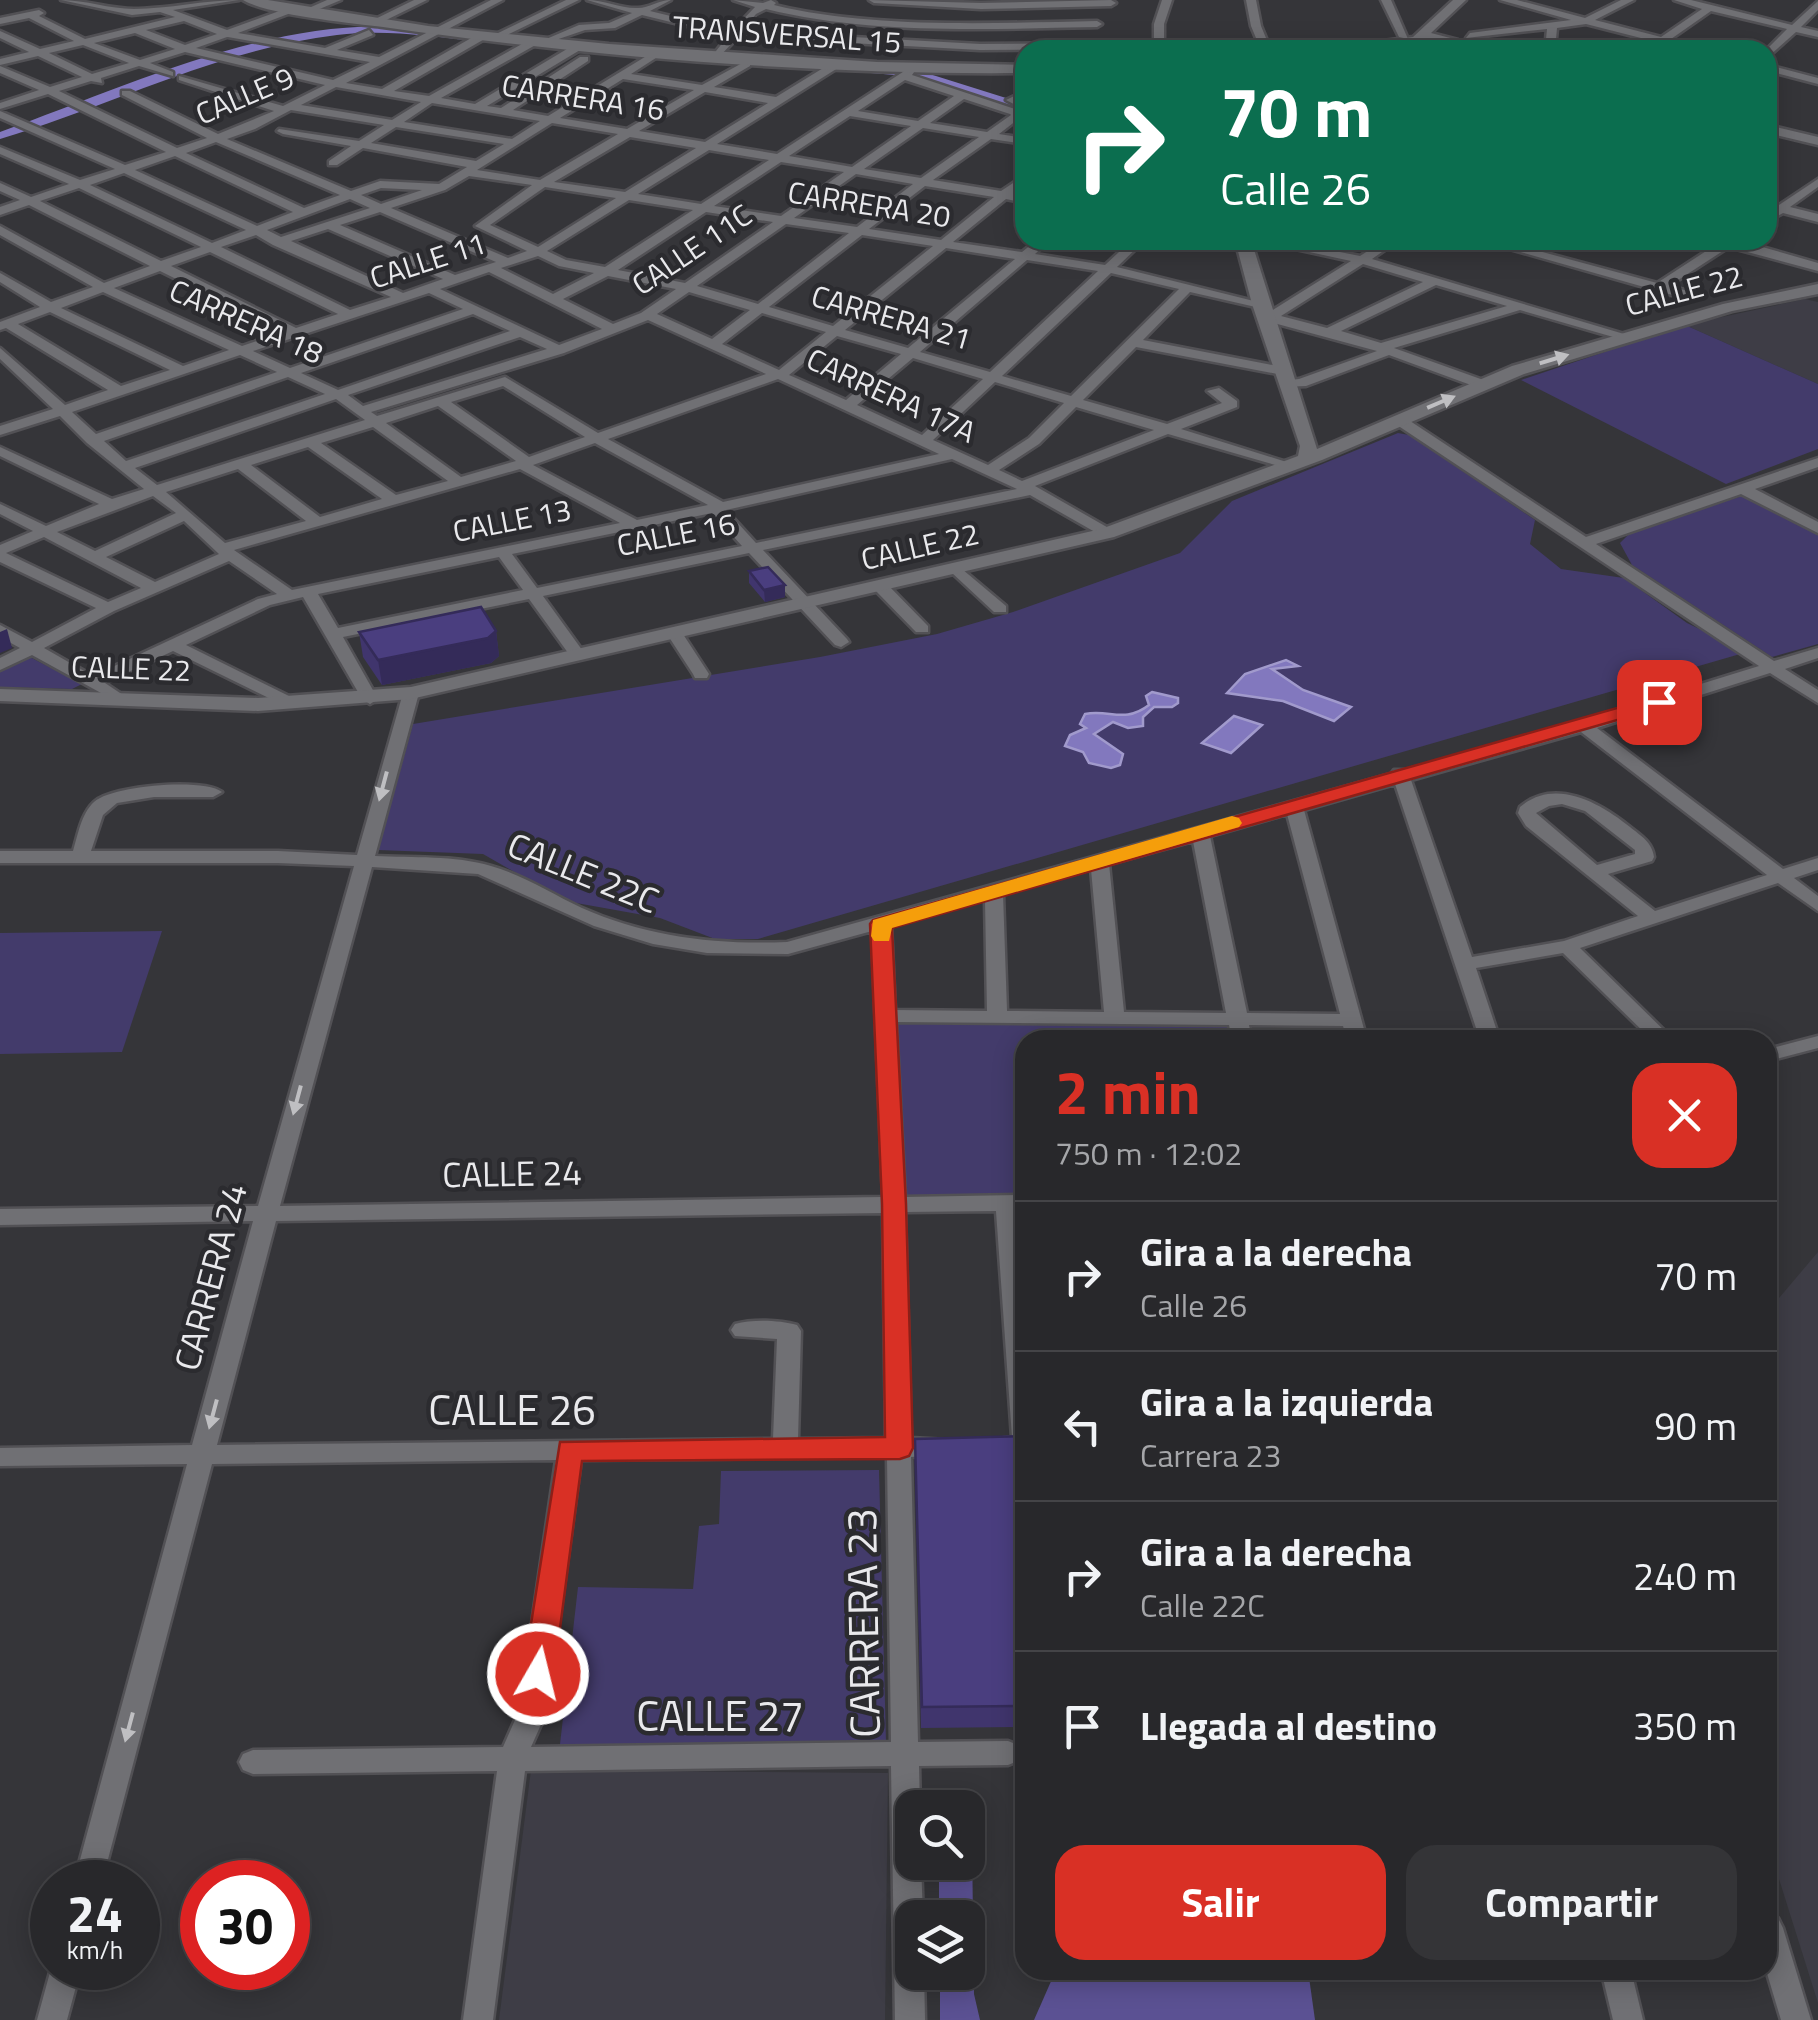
<!DOCTYPE html>
<html lang="es">
<meta charset="utf-8">
<style>
body{margin:0;font-family:"Titillium Web",sans-serif;background:#343437;color:#f1f3f6;height:100vh;display:flex;flex-direction:column;font-size:38px;white-space:nowrap}
*{box-sizing:border-box;margin:0}
p{font-size:32px;color:#a5a6a9}
.icon{flex:none;width:55px;height:55px;fill:none;stroke:currentColor;stroke-width:2;stroke-linecap:round;stroke-linejoin:round}
.map{position:relative;flex:1;overflow:hidden}
.side{position:absolute;left:1015px;top:1030px;width:762px;height:950px;display:flex;flex-direction:column;background:#28282b;border-radius:30px;box-shadow:0 5px 25px #0003,0 0 0 2px #444447}
.side>*{flex:none}
.banner{position:absolute;left:1015px;top:40px;width:762px;height:210px;border-radius:30px;box-shadow:0 5px 25px #0003,0 0 0 2px #444447;background:#0b6e4f;color:#fff;overflow:hidden}
.tools{position:absolute;left:895px;top:1790px;display:grid;gap:20px}
.tools a{display:grid;place-items:center;width:90px;height:90px;border-radius:20px;background:#28282b;box-shadow:0 5px 25px #0003,0 0 0 2px #444447;font-size:50px}
.speed{position:absolute;left:30px;top:1860px;display:flex;gap:20px;font-size:50px;font-weight:700;text-align:center}
.speed>*{display:grid;place-content:center;width:130px;height:130px;border-radius:50%;background:#28282b;box-shadow:0 5px 25px #0003,0 0 0 2px #444447;line-height:1}
.speed small{font-size:25px;font-weight:400}
.speed .limit{border:15px solid #d22;background:#fff;color:#111}
.pin{position:absolute;display:grid;place-items:center;width:85px;height:85px;color:#fff;margin:-42px;border-radius:20px;box-shadow:0 5px 15px #0006}
.me{position:absolute;width:110px;margin:-55px;rotate:8deg;stroke-linejoin:round;filter:drop-shadow(0 0 8px #0008)}
.turn{display:flex;align-items:center;gap:35px;height:210px;padding:0 40px;font-size:45px}
.turn .icon{width:130px;height:130px;stroke-width:2.5}
.turn b{display:block;font-size:70px;line-height:85px}
.round{display:grid;place-items:center;flex:none;width:105px;height:105px;border-radius:30px;background:#343437}
.overview{display:flex;align-items:center;justify-content:space-between;height:170px;padding:0 40px}
h1{font-size:60px;font-weight:700;line-height:75px;color:#d93025}
.cta{display:flex;gap:20px;margin-top:auto;padding:20px 40px}
.cta a{flex:1;height:115px;border-radius:30px;background:#d93025;color:#fff;font-size:40px;font-weight:700;line-height:115px;text-align:center}
.cta a+a{background:#343437;color:#f1f3f6}
ul{padding:0;list-style:none}
li{display:flex;align-items:center;gap:30px;height:150px;padding:0 40px;border-top:2px solid #444447}
li div{flex:1}
li b{display:block;font-size:38px}
li em{font-style:normal}
.map>svg:first-child{display:block}
</style>
<div class="map">
<svg width="1818" height="2020" viewBox="0 0 1818 2020">
<rect width="100%" height="100%" fill="#353539"/>
<g fill="#3e3d46">
<polygon points="1805,299 1818,302 1818,384 1685,325"/>
<polygon points="1818,1252 1818,2003 1768,1844 1768,1311"/>
<polygon points="531,1770 888,1773 885,2020 499,2020"/>
</g>
<g fill="#433b6b">
<polygon points="1685,325 1818,384 1818,449 1726,484 1521,380"/>
<polygon points="1398,433 1409,435 1535,520 1530,544 1561,569 1624,578 1687,623 1747,652 758,939 715,939 660,918 565,901 483,854 378,850 413,724 820,657 937,634 1013,612 1180,553 1232,501"/>
<polygon points="1742,496 1818,534 1818,644 1772,657 1632,565 1620,543 1631,532"/>
<polygon points="26,655 82,684 72,689 0,687 0,667"/>
<polygon points="162,931 122,1052 0,1054 0,933"/>
<polygon points="887,1016 1239,1020 1242,1040 1025,1040 1025,1203 894,1204"/>
<polygon points="879,1470 886,1742 559,1753 578,1587 693,1589 699,1526 719,1524 721,1471"/>
</g>
<g fill="#5b5193">
<polygon points="968,1842 972,1843 974,1994 980,2020 940,2020 940,1973 968,1972 968,1918 939,1917 939,1863 968,1862"/>
<polygon points="1056,1970 1308,1970 1315,2020 1034,2020"/>
</g>
<g fill="#8278be" stroke="#a19acc" stroke-width="2.5">
<polygon points="1286,660 1298,666 1272,669 1303,690 1351,707 1334,721 1283,701 1227,693 1245,674"/>
<path d="M1152,692L1178,698V703L1172,707H1154L1143,717V726L1128,728L1113,722L1094,734L1123,754L1120,765L1111,768L1089,763L1083,752L1065,746L1070,735L1086,728L1080,724L1085,714C1110,709 1124,724 1149,705L1146,696Z"/>
<polygon points="1234,716 1262,725 1231,753 1202,743"/>
</g>
<g fill="none" stroke-linecap="round" stroke-linejoin="round">
<g fill="#8278be" fill-rule="evenodd">
<path d="M395,27L480,38L475,41C429,36 384,29 337,35C219,49 113,105 0,139V132C121,89 264,20 395,27Z"/>
<polygon points="863,67 920,71 1025,104 1025,111 919,77 859,72 859,68"/>
</g>
<g stroke="#525155" stroke-width="5">
<g id="street">
<path d="M61,0C86,0 109,9 134,9C169,9 204,0 239,0L173,10L227,30L293,6L296,11L238,33L325,48L369,30L373,35L337,50L379,57L491,0H503L346,83L382,89L480,33H488V37L394,91L429,96L531,39H539V43L441,98L475,104L577,43H585V47L487,106L501,108L580,57H588V61L513,110L548,116L658,49L662,54L631,74L702,85L746,61L750,62V66L714,87L776,97L833,62H841V66L717,144L777,154L909,68H917L912,75L1018,110L1022,116L999,134L1025,138V144L991,139L933,180L1001,191L1025,175V184L1013,193L1025,195V203L1006,199L953,242L1022,252L1037,240H1050L1035,254L1105,265L1132,240H1145L1117,267L1266,304L1260,308L1190,292L1143,340L1283,367L1290,371L1283,375L1136,347L1083,400L1167,424L1222,403L1207,391L1219,388L1237,401V407L1181,429L1296,465L1289,469L1168,434L1035,486L1112,530V536H1102L1030,495L763,550L847,639L849,642L841,647L835,645L749,553L543,596L585,654L577,659L571,657L529,599L343,637L378,699L370,704L362,699L303,597L270,605L186,645L291,697V705L285,706L173,651L105,683L129,699L121,704L32,655L0,670V658L20,648L0,637V625L32,642L96,608L0,562V545L33,531L0,514V504L46,526L99,504L0,456V447L112,499L144,489L87,443L60,416L0,435V426L53,409L0,359V348L65,405L108,390L6,328L0,330V322L40,307L0,282V273L51,302L93,287L0,235V226L104,283L150,266L29,205L0,215V207L20,200L0,191V183L31,197L69,184L0,154V147L80,180L115,169L0,118V111L125,165L166,152L48,94L0,109V103L39,90L0,73V66L50,87L82,77L38,56L0,65V59L29,52L0,38V31L40,49L74,41L29,18L0,24V18L39,10L44,13L39,16L85,39L175,17L160,12L132,15ZM184,21L217,34L185,45L146,30ZM135,33L175,49L140,60L94,43ZM227,37H228L370,62L333,80L196,48ZM83,45L129,63L92,74L49,53ZM185,52L325,85L283,106L179,76V80L274,111L218,134L130,91H122V95L207,138L177,148L59,91L91,81L102,83L101,78L139,66L173,76V72L150,63ZM623,79L694,90L627,129L560,118ZM905,80L954,96L918,121L858,111ZM336,87L421,102L392,120L301,105ZM705,92L768,103L705,142L639,131ZM964,99L1010,114L1011,115L987,132L930,123ZM432,103L540,121L512,139L404,122ZM291,110L384,125L359,141L279,129L277,131L283,134L351,146L329,161V165H337L363,148L467,167L439,184L380,181L351,191L227,139L255,129ZM850,116L911,126L852,167L789,156ZM552,123L618,134L540,180L477,170ZM396,127L504,144L476,161L371,143ZM923,128L979,137L921,178L864,169ZM630,137L696,148L625,192L554,182ZM216,142L340,195L304,208L186,153ZM709,150L769,160L701,204L638,194ZM175,156L293,212L257,226L135,170ZM781,162L844,172L781,216L714,206ZM124,173L246,230L212,243L90,185ZM856,174L913,184L857,227L794,218ZM469,176L532,185L475,226L527,251L508,258L391,208L445,190ZM925,186L994,197L941,240L869,229ZM545,187L616,198L538,247L490,225ZM79,188L201,247L161,261L40,201ZM381,188L422,190L381,204L361,195ZM350,199L370,208L281,237L267,230ZM629,200L693,210L605,267L566,260L547,251ZM380,212L496,262L455,275L340,225ZM706,212L773,222L685,283L618,270ZM786,224L849,233L758,304L697,286ZM328,229L443,279L403,293L291,241ZM256,235L273,245L391,297L350,310L221,247ZM862,235L933,246L833,326L769,307ZM946,248L1015,259L908,348L845,330ZM210,252L338,314L296,328L171,266ZM538,256L559,266L594,273L553,294L501,268ZM1027,260L1098,271L990,372L920,352ZM160,271L283,332L242,346L114,288ZM489,272L602,329L559,345L440,289ZM1111,273L1179,289L1071,396L1002,376ZM608,276L676,289L641,313L613,324L563,299ZM103,292L229,350L183,366L61,308ZM689,292L750,310L712,339L657,314ZM429,293L463,309L290,368L253,351ZM50,312L170,370L121,386L18,324ZM762,313L826,332L779,370L722,344ZM473,314L510,331L338,390L301,373ZM648,320L766,374L598,433L505,377L377,416L371,412L564,353ZM837,336L901,354L846,400L789,375ZM520,337L547,349L363,406L348,395ZM240,355L277,372L96,434L72,412ZM913,358L983,379L922,435L857,405ZM288,377L325,394L126,461L104,441ZM778,379L939,454L723,502L608,439ZM995,382L1064,403L1029,438L988,465L933,440ZM503,386L585,437L529,457L451,402ZM336,399L365,420L157,485L135,468ZM438,406L516,461L461,477L386,423ZM1076,407L1154,430L1022,481L999,470L1039,444ZM373,427L448,481L396,495L321,443ZM595,443L708,505L637,520L533,465ZM308,447L382,499L320,517L251,465ZM952,459L1017,489L756,543L726,510ZM238,469L306,521L225,543L166,492ZM520,469L620,523L292,590L234,550ZM153,496L176,513L95,551L57,532ZM712,513L742,546L537,588L512,554ZM184,521L219,554L155,582L106,557ZM44,537L141,588L108,602L6,553ZM499,557L523,590L338,628L318,594ZM229,561L277,594L258,599L93,676L44,648L114,611Z"/>
<polygon points="327,0 341,0 310,13 302,11"/>
<polygon points="414,0 427,0 376,25 367,23"/>
<polygon points="566,0 579,0 501,38 492,36"/>
<path d="M587,0C604,0 622,9 638,8C649,8 659,0 671,0L650,11L732,31L755,7L733,0L763,3L771,0L776,3L774,5C872,29 996,23 1097,21L1102,24L1097,27C988,29 872,35 766,9L756,14L742,31L980,44L1086,43L1091,46L1086,49L980,50L738,37L717,59L712,56L728,36L642,15L615,28L585,30L544,44V40L579,25L609,23L632,13Z"/>
<polygon points="869,0 981,3 1111,0 1116,3 1111,6 981,9 874,3"/>
<polygon points="1162,0 1172,0 1164,24 1164,50 1154,50 1154,24"/>
<polygon points="1246,0 1256,0 1261,26 1271,50 1261,50 1251,26"/>
<polygon points="1381,0 1391,0 1408,39 1399,37"/>
<polygon points="1500,0 1517,0 1585,18 1621,0 1634,0 1595,20 1661,37 1702,9 1674,0 1691,0 1792,25 1818,1 1818,10 1801,27 1818,31 1818,37 1796,32 1768,57 1766,50 1787,29 1711,11 1671,39 1705,50 1688,50 1586,24 1557,28 1555,50 1545,50 1547,29 1466,38 1470,33 1571,20"/>
<polygon points="1768,65 1818,78 1818,84 1768,71"/>
<polygon points="1025,91 1025,98 1020,100 1025,103 1025,110 1006,100"/>
<polygon points="1818,179 1818,187 1790,207 1818,214 1818,222 1783,213 1768,221 1770,204 1779,205"/>
<path d="M1254,240H1279L1360,256L1385,240H1399L1372,259L1634,337L1627,341L1520,310L1394,348L1489,382V388H1479L1389,355L1306,386L1282,387V381L1299,379L1377,351L1259,319V313H1268L1351,261ZM1363,264L1423,282L1327,328L1281,316ZM1436,285L1507,306L1381,343L1341,331Z"/>
<polygon points="1478,240 1498,240 1657,283 1717,244 1710,240 1738,240 1818,263 1818,271 1729,247 1669,286 1688,291 1688,297 1683,298"/>
<path d="M1394,417H1404L1586,537L1818,458V467L1755,489L1818,522V533L1741,494L1596,544L1774,661L1818,648V658L1785,669L1818,690V703L1770,673L1597,728L1783,869L1818,858V870L1794,878L1818,896V911L1778,883L1580,948L1674,1040H1652L1563,953L1476,968L1500,1040H1480L1395,784L1304,810L1367,1040H1347L1343,1026L1249,1025L1252,1040H1232L1229,1025L896,1022L905,1197L1025,1195V1211H1018L1025,1299V1455L998,1453L995,1446L998,1439L1012,1437L996,1211L905,1212L911,1438L947,1440L950,1447L947,1454L911,1457L918,1742L1008,1741L1018,1745L1022,1753L1018,1761L1008,1765L919,1766L920,1808H912V1862H921L923,1918H912V1972H924L925,2020H895L891,1766L525,1771L493,2020H463L497,1771L253,1774L243,1770L239,1762L243,1754L253,1750L503,1747L519,1711L556,1460L212,1464L102,1882H74L187,1464L0,1466V1448L192,1445L253,1221L0,1225V1209L258,1206L354,866L278,863H0V851H73C78,835 81,814 94,802C113,785 204,778 222,792L213,797H154L117,803L103,815L91,851H278L357,855L403,693L411,688L419,693L375,856C413,858 454,855 491,866C523,875 552,894 582,908C647,937 717,945 787,942L1391,774L1394,770H1406L1578,722L1759,666L1394,423ZM1581,732L1767,875L1655,911L1608,874L1652,861L1654,857C1652,842 1641,836 1630,827C1600,803 1555,777 1520,807L1518,813L1526,826L1638,916L1564,941L1472,957L1411,780ZM1562,804L1585,811L1635,850V854L1597,865L1536,813L1549,806ZM1287,814L1340,1014L1247,1013L1210,836ZM1193,841L1226,1013L1124,1012L1109,864ZM372,867L478,874L594,926L653,944L707,953L788,954L872,931L883,1197L280,1206ZM1091,869L1104,1012L1007,1011L1003,894ZM985,899L987,1011L895,1010L891,925ZM883,1213L886,1438L798,1439L801,1331L797,1325C779,1320 753,1319 735,1324L731,1330L735,1336L777,1339L773,1439L217,1445L276,1221ZM887,1457L891,1742L531,1747L547,1711L581,1460Z"/>
<polygon points="956,564 1006,606 1006,612 994,612 951,572 951,566"/>
<polygon points="880,581 886,583 928,626 928,632 916,632 874,589 872,586"/>
<polygon points="675,629 681,631 709,674 707,678 695,678 693,674 667,634"/>
<polygon points="1818,1036 1818,1048 1768,1061 1768,1049"/>
<polygon points="1768,1914 1778,1918 1783,1928 1811,2020 1781,2020 1766,1970"/>
<polygon points="52,1965 52,1968 81,1968 67,2020 37,2020"/>
<polygon points="1601,1970 1631,1970 1643,2020 1613,2020"/>
</g>
</g>
<g stroke="#525155" stroke-width="5">
<g id="secondary">
<path d="M243,0H268L428,26L609,44L877,62L1025,65V73C812,75 594,57 383,27C350,23 268,15 243,0Z"/>
<polygon points="1453,0 1466,0 1431,33 1458,40 1456,50 1444,50 1447,45 1432,41 1419,44 1426,50 1406,46 1317,50 1413,37"/>
<polygon points="1768,125 1818,137 1818,145 1768,133"/>
<polygon points="1235,240 1251,240 1317,449 1512,366 1723,304 1818,284 1818,294 1732,311 1524,374 1322,460 1114,537 411,699 258,711 0,701 0,689 258,698 411,687 1101,529 1298,456 1300,446 1252,304"/>
</g>
</g>
<use href="#street" fill="#707074" fill-rule="evenodd"/>
<use href="#secondary" fill="#707074" fill-rule="evenodd"/>
</g>
<g fill="#40356d">
<polygon points="749,571 785,597 765,602 749,583"/>
<polygon points="496,631 499,656 491,663 382,685 363,657 359,632"/>
<polygon points="1025,1436 1025,1727 921,1728 915,1461"/>
</g>
<g fill="#342b59">
<polygon points="785,585 785,597 765,602 764,590"/>
<polygon points="7,629 12,648 0,653 0,632"/>
<polygon points="496,631 499,656 491,663 382,685 378,660"/>
</g>
<g fill="#4a3e7f" stroke="#342b59" stroke-width="2.5">
<polygon points="1362,43 1389,48 1386,50 1348,50"/>
<polygon points="768,567 785,585 764,590 749,571"/>
<polygon points="481,607 496,631 488,638 378,660 359,632"/>
<polygon points="1025,1436 1025,1706 922,1707 915,1439"/>
</g>
<defs><path id="oneway-solid" d="M-6-.8H1V-3.2L6.5 0L1 3.2V.8H-6Z" transform="scale(2.5)"/></defs>
<g fill="#bfbfc2">
<use href="#oneway-solid" transform="translate(1554 359) rotate(-17)"/>
<use href="#oneway-solid" transform="translate(1441 402) rotate(-23)"/>
<use href="#oneway-solid" transform="translate(383 786) rotate(105)"/>
<use href="#oneway-solid" transform="translate(297 1100) rotate(105)"/>
<use href="#oneway-solid" transform="translate(213 1414) rotate(105)"/>
<use href="#oneway-solid" transform="translate(129 1727) rotate(105)"/>
</g>
<polygon fill="#d93025" stroke="#8d1f18" stroke-width="2.5" points="1659,696 1666,698 1666,706 892,928 906,1204 913,1448 909,1456 900,1459 582,1461 554,1674 549,1683 538,1687 528,1683 523,1674 560,1442 885,1437 882,1204 870,924 873,920"/>
<polygon fill="#f59e0b" points="1232,816 1239,818 1242,823 1239,827 892,928 889,941 874,941 871,936 873,920"/>
<g text-anchor="middle" stroke-width="9" stroke-linejoin="round" paint-order="stroke">
<g font-size="30" fill="#e9e9ec" stroke="#2b2b2f">
<text transform="translate(787 35) rotate(4)" y="10">TRANSVERSAL 15</text>
<text transform="translate(245 96) rotate(-23)" y="10">CALLE 9</text>
<text transform="translate(583 98) rotate(9)" y="10">CARRERA 16</text>
<text transform="translate(869 205) rotate(9)" y="10">CARRERA 20</text>
<text transform="translate(692 250) rotate(-34)" y="10">CALLE 11C</text>
<text transform="translate(428 261) rotate(-18)" y="10">CALLE 11</text>
<text transform="translate(1684 291) rotate(-15)" y="10">CALLE 22</text>
<text transform="translate(891 318) rotate(16)" y="10">CARRERA 21</text>
<text transform="translate(246 322) rotate(24)" y="10">CARRERA 18</text>
<text transform="translate(891 396) rotate(25)" y="10">CARRERA 17A</text>
<text transform="translate(512 521) rotate(-11)" y="10">CALLE 13</text>
<text transform="translate(676 535) rotate(-11)" y="10">CALLE 16</text>
<text transform="translate(920 547) rotate(-13)" y="10">CALLE 22</text>
<text transform="translate(131 669) rotate(2)" y="10">CALLE 22</text>
</g>
<g font-size="35" fill="#e9e9ec" stroke="#2b2b2f">
<text transform="translate(583 873) rotate(22)" y="12">CALLE 22C</text>
<text transform="translate(512 1174) rotate(-1)" y="12">CALLE 24</text>
<text transform="translate(211 1277) rotate(-75)" y="12">CARRERA 24</text>
</g>
<g font-size="42" fill="#e9e9ec" stroke="#2b2b2f">
<text x="512" y="1425">CALLE 26</text>
<text transform="translate(863 1623) rotate(-91)" y="15">CARRERA 23</text>
<text x="720" y="1731">CALLE 27</text>
</g>
</g>
</svg>
<div class="tools">
<a><svg class="icon" aria-label="search" viewBox="0 0 24 24"><circle cx="10" cy="10" r="6"/><path d="M15 15l6 6"/></svg></a>
<a><svg class="icon" aria-label="layers" viewBox="0 0 24 24"><path d="M12 4l9 5-9 5-9-5zM3 14l9 5 9-5"/></svg></a>
</div>
<div class="speed"><div>24<small>km/h</small></div><div class="limit">30</div></div>
<div class="pin" style="left:1659px;top:702px;background:#d93025"><svg class="icon" aria-label="arrive" viewBox="0 0 24 24"><path d="M6 21V4h12l-3 4 3 4H6"/></svg></div>
<svg class="me" style="left:538px;top:1674px" viewBox="-20 -20 40 40"><circle r="17" fill="#d93025" stroke="#fff" stroke-width="3"/><path d="M0-11L8 9 0 5-8 9z" fill="#fff"/></svg>
<div class="banner">
<div class="turn"><svg class="icon" aria-label="right" viewBox="0 0 24 24"><path d="M7 20v-9h11M14 6l5 5-5 5"/></svg><div><b>70 m</b>Calle 26</div></div>
</div>
<section class="side">
<div class="overview"><div><h1>2 min</h1><p>750 m · 12:02</p></div><a class="round" style="background:#d93025;color:#fff"><svg class="icon" aria-label="close" viewBox="0 0 24 24"><path d="M6 6l12 12M18 6L6 18"/></svg></a></div>
<ul>
<li><svg class="icon" aria-label="right" viewBox="0 0 24 24"><path d="M7 20v-9h11M14 6l5 5-5 5"/></svg><div><b>Gira a la derecha</b><p>Calle 26</p></div><em>70 m</em></li>
<li><svg class="icon" aria-label="left" viewBox="0 0 24 24"><path d="M17 20v-9H6M10 6l-5 5 5 5"/></svg><div><b>Gira a la izquierda</b><p>Carrera 23</p></div><em>90 m</em></li>
<li><svg class="icon" aria-label="right" viewBox="0 0 24 24"><path d="M7 20v-9h11M14 6l5 5-5 5"/></svg><div><b>Gira a la derecha</b><p>Calle 22C</p></div><em>240 m</em></li>
<li><svg class="icon" aria-label="arrive" viewBox="0 0 24 24"><path d="M6 21V4h12l-3 4 3 4H6"/></svg><div><b>Llegada al destino</b></div><em>350 m</em></li>
</ul>
<div class="cta"><a>Salir</a><a>Compartir</a></div>
</section>
</div>
